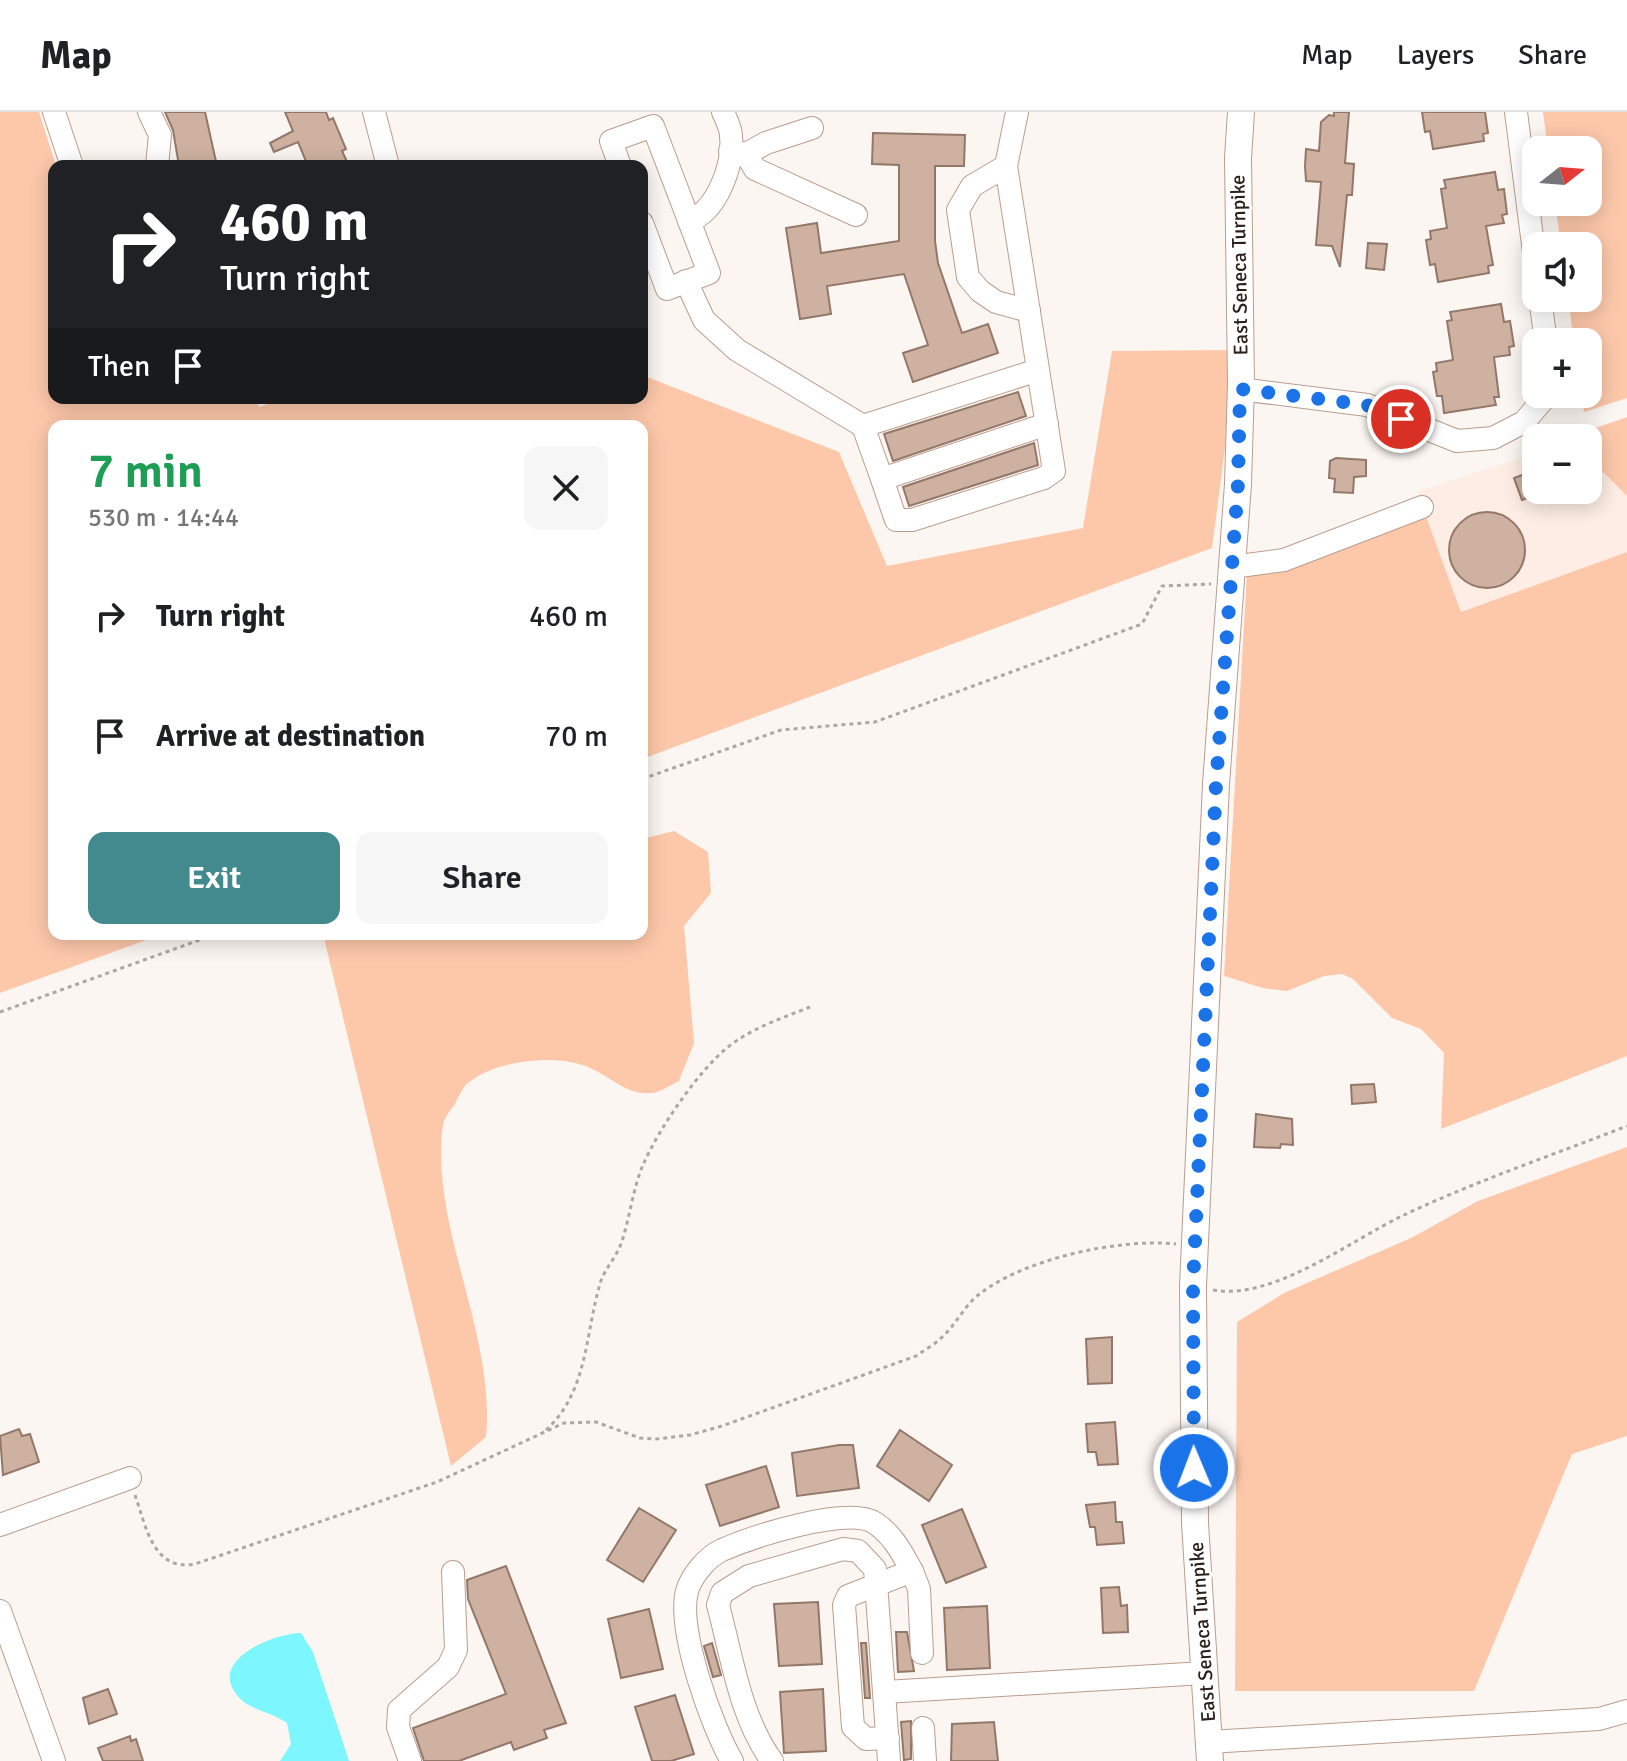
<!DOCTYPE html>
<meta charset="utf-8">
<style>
body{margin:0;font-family:Signika,sans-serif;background:#f6f6f6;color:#202124;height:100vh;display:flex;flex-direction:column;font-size:30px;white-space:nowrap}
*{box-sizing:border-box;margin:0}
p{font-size:26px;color:#757577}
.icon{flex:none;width:44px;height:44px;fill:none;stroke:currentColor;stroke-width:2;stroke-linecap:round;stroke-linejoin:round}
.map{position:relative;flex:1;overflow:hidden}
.drawer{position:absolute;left:48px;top:308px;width:600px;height:520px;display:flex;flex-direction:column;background:#fff;border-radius:16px;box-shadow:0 4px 20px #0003}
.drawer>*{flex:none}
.guide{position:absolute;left:48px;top:48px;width:600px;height:244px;border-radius:16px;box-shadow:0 4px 20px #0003;background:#202124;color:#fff;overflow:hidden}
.needle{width:52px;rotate:73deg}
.tools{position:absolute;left:1522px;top:24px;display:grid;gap:16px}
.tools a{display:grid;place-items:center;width:80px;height:80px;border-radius:16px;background:#fff;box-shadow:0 4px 20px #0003;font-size:40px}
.pin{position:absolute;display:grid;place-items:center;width:68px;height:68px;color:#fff;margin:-34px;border:4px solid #fff;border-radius:50%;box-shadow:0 2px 8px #0007}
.me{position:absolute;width:88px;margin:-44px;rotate:359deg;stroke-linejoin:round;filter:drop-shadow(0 0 6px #0008)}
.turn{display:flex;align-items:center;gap:28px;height:168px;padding:0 40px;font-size:36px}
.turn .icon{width:104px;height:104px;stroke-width:2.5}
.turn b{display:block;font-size:56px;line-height:68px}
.then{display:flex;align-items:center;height:76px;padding:0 40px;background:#0003;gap:16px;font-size:30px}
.round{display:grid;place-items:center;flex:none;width:84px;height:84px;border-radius:16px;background:#f6f6f6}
.summary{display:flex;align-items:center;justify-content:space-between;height:136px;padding:0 40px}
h1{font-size:48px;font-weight:600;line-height:60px;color:#1e9e55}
.button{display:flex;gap:16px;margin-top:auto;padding:16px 40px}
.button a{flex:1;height:92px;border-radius:16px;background:#428a8e;color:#fff;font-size:32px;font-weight:600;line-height:92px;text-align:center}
.button a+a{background:#f6f6f6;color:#202124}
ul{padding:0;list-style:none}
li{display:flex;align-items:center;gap:24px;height:120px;padding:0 40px}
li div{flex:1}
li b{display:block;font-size:30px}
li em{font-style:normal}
header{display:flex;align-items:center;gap:48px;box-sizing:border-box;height:112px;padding:0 40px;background:#fff;border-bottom:2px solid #e0e0e0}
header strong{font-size:38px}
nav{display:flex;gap:44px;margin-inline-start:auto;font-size:28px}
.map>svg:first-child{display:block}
</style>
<header>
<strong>Map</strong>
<nav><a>Map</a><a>Layers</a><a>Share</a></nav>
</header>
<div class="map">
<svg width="1627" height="1649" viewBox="0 0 1627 1649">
<rect width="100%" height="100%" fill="#fcf6f2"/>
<polygon fill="#fdede4" points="1590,328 1596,353 1627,384 1627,440 1461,500 1417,380 1536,341 1536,378 1588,378"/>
<g fill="#fdc8aa">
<polygon points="0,0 39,0 56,54 54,286 250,286 260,295 283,286 642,286 642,263 839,340 887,454 1083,416 1112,239 1232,238 1230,297 1212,436 642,647 642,314 54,314 54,822 163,822 0,881"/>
<polygon points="1543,0 1627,0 1627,286 1584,300 1581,282 1588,282 1588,230 1574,230 1568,186 1588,186 1588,134 1561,134 1555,90 1588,90 1588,38 1548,38"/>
<polygon points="1627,305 1627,384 1596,353 1588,326 1567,326"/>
<polygon points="1424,399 1461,500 1627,440 1627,944 1441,1017 1444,941 1421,917 1392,906 1353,867 1342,862 1324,864 1287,879 1263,876 1224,864 1247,460"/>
<path d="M674,719L708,740L711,781L684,814L694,931L679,969C671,973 659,981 651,981C626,983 611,965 590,956C557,941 496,948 468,971C462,976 458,986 455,992C451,998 444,1005 443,1013C429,1113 496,1221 486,1325L451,1354L323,822H642V727Z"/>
<polygon points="1627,1035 1627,1324 1572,1342 1474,1579 1235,1579 1237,1210 1284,1181 1411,1126 1478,1089"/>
</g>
<path fill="#7df6fd" d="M301,1521L313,1540L349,1649H280L291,1632L287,1611C272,1600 248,1598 237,1583C208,1548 274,1521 301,1521Z"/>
<g fill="#ceb1a0" stroke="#937869" stroke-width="2">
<polygon points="165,0 205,0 217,54 179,54 173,18"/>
<polygon points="285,0 326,0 329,8 333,6 346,37 342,39 349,54 308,54 298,30 274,40 270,31 293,19"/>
<polygon points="1334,0 1349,0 1345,51 1354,52 1352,83 1347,83 1340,155 1332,134 1316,133 1321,70 1306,69 1305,54 1306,37 1319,39 1321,10 1329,3 1334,4"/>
<polygon points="1422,0 1485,0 1488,21 1483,22 1484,29 1433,37 1430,19 1425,20"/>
<polygon points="873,21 965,23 964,54 935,54 935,129 938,151 962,221 988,212 998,241 913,270 903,241 928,233 904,162 827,174 831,202 800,207 786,116 817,111 821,141 899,129 899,53 872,52"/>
<polygon points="1495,60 1498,78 1504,77 1507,102 1502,103 1504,111 1486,114 1493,153 1488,154 1489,161 1438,170 1435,152 1430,153 1426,128 1431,127 1430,119 1447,116 1441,77 1446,76 1444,68"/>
<polygon points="1368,131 1387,132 1384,158 1366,156"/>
<polygon points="1501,192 1504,210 1510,209 1514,234 1509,235 1510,243 1494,245 1499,285 1494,285 1496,293 1444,301 1442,284 1437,284 1433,260 1437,259 1436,251 1453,248 1447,209 1452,208 1450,200"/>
<polygon points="1018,280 1026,304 893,349 884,322"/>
<polygon points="1034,331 1038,353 909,394 903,375"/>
<polygon points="1336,346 1366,348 1366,364 1354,365 1353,381 1334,380 1335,367 1329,366 1330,349"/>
<polygon points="1536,358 1536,383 1522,388 1514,366"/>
<circle cx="1487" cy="438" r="38"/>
<polygon points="1374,972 1376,990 1352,992 1351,973"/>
<polygon points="1256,1002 1292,1007 1293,1033 1281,1032 1280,1036 1254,1035"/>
<polygon points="1112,1225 1112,1271 1088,1272 1086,1227"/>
<polygon points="1115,1310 1118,1352 1098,1353 1096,1340 1088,1340 1086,1312"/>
<polygon points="19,1317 22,1324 30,1322 39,1350 3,1363 0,1324"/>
<polygon points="900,1318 952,1353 929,1389 877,1354"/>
<polygon points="839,1333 853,1333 859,1376 797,1384 792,1341"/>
<polygon points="766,1354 779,1395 720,1414 706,1373"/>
<polygon points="1115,1390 1116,1410 1122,1410 1124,1431 1097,1433 1095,1415 1090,1415 1086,1393"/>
<polygon points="639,1396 676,1418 643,1470 607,1448"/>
<polygon points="962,1397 986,1455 946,1471 922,1413"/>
<polygon points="506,1454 566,1611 544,1618 547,1626 514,1638 511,1630 459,1649 424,1649 413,1616 506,1582 468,1487 467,1468"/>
<polygon points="1119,1475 1121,1494 1127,1493 1128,1520 1103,1521 1101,1476"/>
<polygon points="818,1490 822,1552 779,1554 774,1492"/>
<polygon points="987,1494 990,1556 947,1558 944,1496"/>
<polygon points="649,1497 663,1557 621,1566 608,1507"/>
<polygon points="896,1520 907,1520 914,1559 898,1560"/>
<polygon points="712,1531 721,1563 713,1565 704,1534"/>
<polygon points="861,1531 866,1531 870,1586 865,1586"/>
<polygon points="108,1577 117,1602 89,1612 83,1586"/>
<polygon points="823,1577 826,1639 784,1641 780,1580"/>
<polygon points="675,1583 694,1642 671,1649 652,1649 635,1595"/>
<polygon points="911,1609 911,1647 904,1648 901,1610"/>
<polygon points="994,1610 998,1649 951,1649 952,1612"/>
<polygon points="130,1624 131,1629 136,1627 143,1649 103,1649 98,1636"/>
</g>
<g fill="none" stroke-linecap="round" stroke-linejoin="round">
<g stroke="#ba9d8d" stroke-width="24">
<g id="minor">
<polyline points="54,0 72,54"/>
<polyline points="149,0 160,23 157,54"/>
<polyline points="374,0 388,54"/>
<polyline points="1516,0 1536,156"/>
<polyline points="730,39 746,42 755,57 856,103"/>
<polyline points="746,42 766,31 812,16"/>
<polyline points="620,54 611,29 653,14 709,161 667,177 642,111"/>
<polyline points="1006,54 972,74 958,98 968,165 980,179 996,190 1029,199"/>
<path d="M689,109C717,99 734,53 731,24C731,16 726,7 723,0"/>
<polyline points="686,169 704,208 737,238 863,314 1038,258"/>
<polyline points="1540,186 1546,230"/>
<polyline points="1240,277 1367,293 1457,329 1493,326 1524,310 1548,282"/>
<polyline points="863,314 882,367 1047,312"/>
<polyline points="882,367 896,408 912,408 1044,366 1054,359 1006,54 1017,0"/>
<polyline points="1232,455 1284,448 1422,395"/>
<polyline points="0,1413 130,1366"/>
<polyline points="912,1459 919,1477 922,1541"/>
<polyline points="0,1499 54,1649"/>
<polyline points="885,1580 1204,1561"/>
<polyline points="923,1616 925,1649"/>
<polyline points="1209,1630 1599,1607 1627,1599"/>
<polyline points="410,1649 398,1615 399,1598 448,1555 456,1538 453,1460"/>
<path d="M732,1649C712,1615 677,1518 687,1479C692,1463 707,1445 722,1438C752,1425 848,1393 875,1411C893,1423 902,1441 912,1459L848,1484L844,1493L853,1615L866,1627L888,1626"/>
<path d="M772,1649C740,1605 732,1545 718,1493L722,1481L749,1464L843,1437L858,1439L875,1457L889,1649"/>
</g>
</g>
<g stroke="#ba9d8d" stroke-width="28">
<polyline id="major" points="1210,1649 1195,1411 1193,1174 1216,672 1238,372 1241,272 1238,46 1241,0"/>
</g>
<g stroke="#aea6a1" stroke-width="3" stroke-dasharray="4 4" stroke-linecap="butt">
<polyline points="642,667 781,618 875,610 1142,512 1162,474 1211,472"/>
<polyline points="0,900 216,822"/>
<path d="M1213,1178C1273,1189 1351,1128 1404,1103C1476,1069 1553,1043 1627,1014"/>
<path d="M546,1318C588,1280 585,1222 600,1172C604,1157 617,1145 622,1129C630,1105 633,1076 643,1053C658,1018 698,959 728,935C752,916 782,906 810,895"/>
<path d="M135,1383C146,1414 153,1460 195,1452L437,1370L564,1311L596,1310L640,1326L656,1327L690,1323L722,1314L916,1244C924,1238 934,1233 941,1226C955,1214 963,1196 977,1184C1022,1147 1119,1126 1176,1132"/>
</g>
<use href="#minor" stroke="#fff" stroke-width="22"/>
<use href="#major" stroke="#fff" stroke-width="26"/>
</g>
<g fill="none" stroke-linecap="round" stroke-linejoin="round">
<polyline stroke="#1a73e8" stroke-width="14" stroke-dasharray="0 25.2" points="1194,1356 1193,1174 1216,672 1238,372 1240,277 1367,293 1401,307"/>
</g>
<g text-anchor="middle" stroke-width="6" stroke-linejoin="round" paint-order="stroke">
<g font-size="20" fill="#2b201a" stroke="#fff">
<text transform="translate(1239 153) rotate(-91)" y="7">East Seneca Turnpike</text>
<text transform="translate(1202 1520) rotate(-94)" y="7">East Seneca Turnpike</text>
</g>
</g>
</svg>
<div class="tools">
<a><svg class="needle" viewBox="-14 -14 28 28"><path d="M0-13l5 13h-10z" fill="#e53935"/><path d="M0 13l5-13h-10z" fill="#757577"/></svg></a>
<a><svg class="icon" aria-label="sound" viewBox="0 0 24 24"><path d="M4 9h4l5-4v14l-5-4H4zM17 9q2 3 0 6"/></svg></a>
<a>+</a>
<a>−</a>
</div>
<div class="pin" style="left:1401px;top:307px;background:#d93025"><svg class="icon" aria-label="arrive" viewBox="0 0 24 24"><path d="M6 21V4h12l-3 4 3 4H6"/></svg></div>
<svg class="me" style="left:1194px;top:1356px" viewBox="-20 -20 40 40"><circle r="17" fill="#1a73e8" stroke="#fff" stroke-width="3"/><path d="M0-11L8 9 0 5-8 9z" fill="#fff"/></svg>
<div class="guide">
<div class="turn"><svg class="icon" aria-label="right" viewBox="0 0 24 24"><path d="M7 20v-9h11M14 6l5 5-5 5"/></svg><div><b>460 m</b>Turn right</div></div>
<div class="then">Then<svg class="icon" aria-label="arrive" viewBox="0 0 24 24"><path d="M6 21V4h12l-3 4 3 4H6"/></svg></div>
</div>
<section class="drawer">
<div class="summary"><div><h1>7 min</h1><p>530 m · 14:44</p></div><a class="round"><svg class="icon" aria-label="close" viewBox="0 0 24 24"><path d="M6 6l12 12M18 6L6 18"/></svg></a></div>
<ul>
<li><svg class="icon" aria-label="right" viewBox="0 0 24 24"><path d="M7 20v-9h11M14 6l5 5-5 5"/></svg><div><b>Turn right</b></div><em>460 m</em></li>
<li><svg class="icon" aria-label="arrive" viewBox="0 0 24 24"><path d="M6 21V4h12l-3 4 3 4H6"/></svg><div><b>Arrive at destination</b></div><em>70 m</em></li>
</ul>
<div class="button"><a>Exit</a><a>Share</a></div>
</section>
</div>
